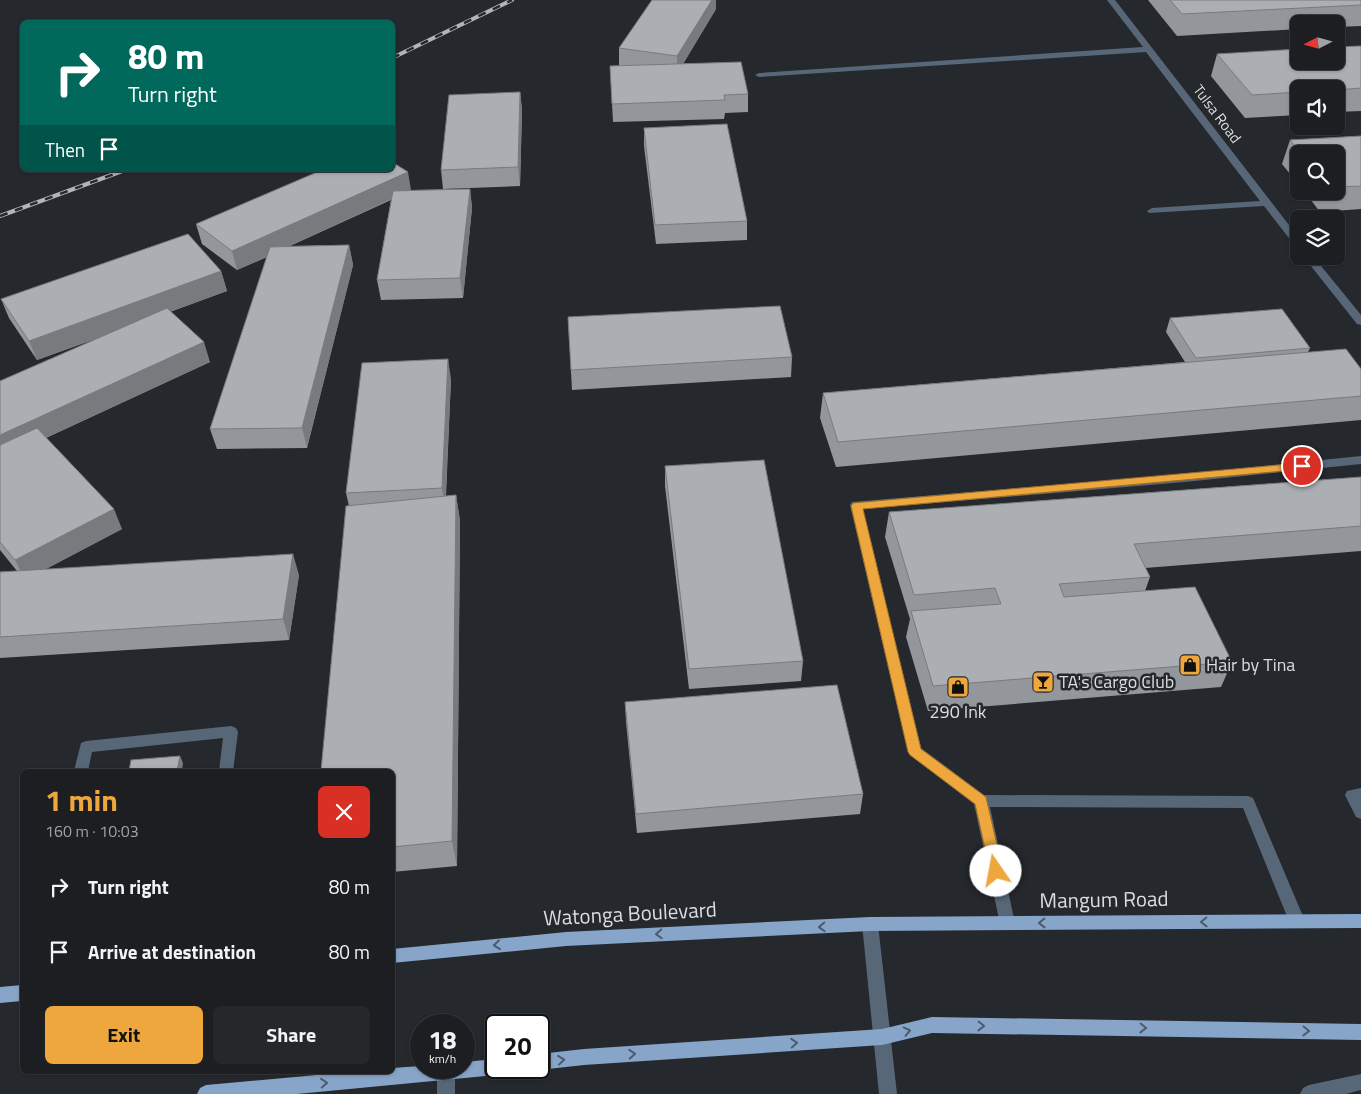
<!DOCTYPE html>
<meta charset="utf-8">
<style>
body{margin:0;font-family:"Titillium Web",sans-serif;background:#25272a;color:#f1f3f6;height:100vh;display:flex;flex-direction:column;font-size:19px;white-space:nowrap}
*{box-sizing:border-box;margin:0}
p{font-size:16px;color:#a0a2a5}
.icon{flex:none;width:28px;height:28px;fill:none;stroke:currentColor;stroke-width:2;stroke-linecap:round;stroke-linejoin:round}
.map{position:relative;flex:1;overflow:hidden}
.drawer{position:absolute;left:20px;top:769px;width:375px;height:305px;display:flex;flex-direction:column;background:#1c1e21;border-radius:8px;box-shadow:0 1px 4px #0004,0 0 0 1px #3a3c3f}
.drawer>*{flex:none}
.top-card{position:absolute;left:20px;top:20px;width:375px;height:152px;border-radius:8px;box-shadow:0 1px 4px #0004,0 0 0 1px #3a3c3f;background:#00695c;color:#fff;overflow:hidden}
.needle{width:32px;rotate:264deg}
.fabs{position:absolute;left:1290px;top:15px;display:grid;gap:10px}
.fabs a{display:grid;place-items:center;width:55px;height:55px;border-radius:8px;background:#1c1e21;box-shadow:0 1px 4px #0004,0 0 0 1px #3a3c3f;font-size:25px}
.speed{position:absolute;left:410px;top:1014px;display:flex;gap:10px;font-size:25px;font-weight:700;text-align:center}
.speed>*{display:grid;place-content:center;width:65px;height:65px;border-radius:50%;background:#1c1e21;box-shadow:0 1px 4px #0004,0 0 0 1px #3a3c3f;line-height:1}
.speed small{font-size:12px;font-weight:400}
.speed .limit{border:2px solid #111;border-radius:8px;background:#fff;color:#111}
.pin{position:absolute;display:grid;place-items:center;width:42px;height:42px;color:#fff;margin:-21px;border:2px solid #fff;border-radius:50%;box-shadow:0 1px 5px #0007}
.me{position:absolute;width:55px;margin:-28px;rotate:348deg;stroke-linejoin:round;filter:drop-shadow(0 0 4px #0008)}
.turn{display:flex;align-items:center;gap:18px;height:105px;padding:0 25px;font-size:22px}
.turn .icon{width:65px;height:65px;stroke-width:2.5}
.turn b{display:block;font-size:35px;line-height:42px}
.then{display:flex;align-items:center;height:48px;padding:0 25px;background:#0003;gap:10px;font-size:19px}
.round{display:grid;place-items:center;flex:none;width:52px;height:52px;border-radius:8px;background:#25272a}
.summary{display:flex;align-items:center;justify-content:space-between;height:85px;padding:0 25px}
h1{font-size:30px;font-weight:700;line-height:38px;color:#eea73c}
.button{display:flex;gap:10px;margin-top:auto;padding:10px 25px}
.button a{flex:1;height:58px;border-radius:8px;background:#eea73c;color:#111;font-size:20px;font-weight:700;line-height:58px;text-align:center}
.button a+a{background:#25272a;color:#f1f3f6}
ul{padding:0;list-style:none}
li{display:flex;align-items:center;gap:15px;height:65px;padding:0 25px}
li div{flex:1}
li b{display:block;font-size:19px}
li em{font-style:normal}
.map>svg:first-child{display:block}
</style>
<div class="map">
<svg width="1361" height="1094" viewBox="0 0 1361 1094">
<rect width="100%" height="100%" fill="#25282c"/>
<g fill="none" stroke-linecap="round" stroke-linejoin="round">
<g fill="#586778" fill-rule="evenodd">
<polygon points="1107,0 1115,0 1299,238 1299,248 1296,247 1264,206 1149,213 1147,211 1152,208 1260,201 1146,52 759,77 755,75 759,73 1143,47"/>
<polygon points="1303,256 1313,256 1361,315 1361,325 1357,324"/>
<polygon points="1361,456 1361,464 1185,482 863,509 921,748 984,795 1248,796 1253,798 1305,921 1303,926 1297,928 1291,926 1243,808 990,807 1015,923 1013,928 1007,930 1001,928 974,804 910,755 908,751 850,505 852,502 1185,474"/>
<polygon points="231,726 236,728 238,732 233,771 219,771 223,738 92,752 88,771 74,771 81,743 86,741"/>
<polygon points="1361,788 1361,819 1356,817 1345,795 1347,791"/>
<polygon points="870,917 876,919 878,924 897,1094 879,1094 862,924 864,919"/>
<polygon points="440,1068 452,1068 455,1073 455,1094 437,1094 437,1073"/>
<polygon points="1361,1074 1361,1090 1346,1094 1300,1094 1303,1088 1309,1085"/>
</g>
<g fill="#87a5c8" fill-rule="evenodd">
<polygon points="1361,914 1361,928 870,931 566,946 392,963 392,949 566,932 870,917"/>
<polygon points="22,985 22,1001 0,1003 0,987"/>
<polygon points="932,1017 1361,1024 1361,1040 932,1033 882,1045 584,1065 539,1070 533,1068 539,1068 539,1054 584,1049 882,1029"/>
<polygon points="496,1059 496,1068 504,1068 502,1073 496,1075 297,1094 197,1094 200,1088 206,1085 360,1071 392,1071 392,1068 421,1066 421,1068 464,1068 464,1062"/>
</g>
<g stroke="#b2b5b8" stroke-width="4">
<g id="rail">
<polyline points="392,58 512,0"/>
<polyline points="0,216 125,170"/>
</g>
</g>
<use href="#rail" stroke="#25282c" stroke-width="2.5" stroke-dasharray="8" stroke-linecap="butt"/>
</g>
<g fill="#93969b">
<polygon points="1148,0 1361,0 1361,26 1336,27 1336,24 1299,24 1299,29 1177,36"/>
<polygon points="716,9 683,64 748,94 748,112 725,113 724,119 613,122 610,66 619,66 619,48"/>
<polygon points="1361,46 1361,111 1336,112 1336,89 1299,89 1299,115 1245,118 1211,76 1217,54"/>
<polygon points="520,92 522,110 520,186 443,189 441,170"/>
<polygon points="644,128 747,221 747,240 656,244 644,146"/>
<polygon points="1361,136 1361,209 1320,212 1304,191 1336,191 1336,154 1299,154 1299,185 1282,164 1290,140"/>
<polygon points="470,189 472,208 463,298 381,300 377,280 391,200 290,246 349,245 353,265 307,448 217,449 210,429 267,257 237,270 202,244 196,224 411,190"/>
<polygon points="221,271 227,291 170,312 210,362 46,438 122,529 46,569 299,575 289,640 0,658 0,572 17,571 0,550 0,381 101,337 37,360 9,318 1,299"/>
<polygon points="568,317 792,357 791,377 572,390"/>
<polygon points="1170,318 1310,348 1308,352 1361,369 1361,420 836,467 820,418 823,393 1185,362 1166,332"/>
<polygon points="451,379 446,496 456,495 460,521 457,866 392,872 392,771 349,506 346,493"/>
<polygon points="665,466 803,661 801,681 689,689 665,486"/>
<polygon points="1361,477 1361,551 1145,568 1150,577 1145,591 1232,662 1221,687 928,711 906,637 910,619 885,537 889,512"/>
<polygon points="625,702 863,794 860,814 637,833 626,722"/>
</g>
<g fill="#787a7e">
<polygon points="712,0 716,0 716,9 677,74 677,56"/>
<polygon points="520,92 522,110 520,186 518,167"/>
<polygon points="408,172 411,190 237,270 232,251"/>
<polygon points="470,189 472,208 463,298 460,278"/>
<polygon points="349,245 353,265 307,448 302,428"/>
<polygon points="221,271 227,291 37,360 29,341"/>
<polygon points="204,342 210,362 0,459 0,435"/>
<polygon points="448,359 451,379 445,508 442,488"/>
<polygon points="456,495 460,521 457,866 452,841"/>
<polygon points="114,509 122,529 25,580 15,560"/>
<polygon points="293,554 299,575 289,640 283,619"/>
<polygon points="180,756 183,763 182,771 177,771"/>
</g>
<g fill="#abafb4" stroke="#787a7e">
<polygon points="652,0 712,0 677,56 619,48"/>
<polygon points="1170,0 1361,0 1361,5 1182,14"/>
<polygon points="1361,46 1361,88 1336,90 1336,89 1299,89 1299,92 1252,95 1217,54 1299,49 1299,61 1336,61 1336,47"/>
<polygon points="741,62 748,94 724,95 725,100 612,104 610,66"/>
<polygon points="520,92 518,167 441,170 449,95"/>
<polygon points="727,124 747,221 655,225 644,128"/>
<polygon points="1361,136 1361,186 1336,187 1336,154 1301,154 1290,140"/>
<polygon points="392,162 408,172 232,251 196,224 322,170 392,170"/>
<polygon points="470,189 460,278 377,280 393,191"/>
<polygon points="188,234 221,271 29,341 1,299"/>
<polygon points="349,245 302,428 210,429 270,247"/>
<polygon points="780,306 792,357 571,370 568,317"/>
<polygon points="167,308 204,342 0,435 0,381"/>
<polygon points="1282,309 1310,348 1196,358 1170,318"/>
<polygon points="1346,349 1361,369 1361,396 838,442 823,393"/>
<polygon points="448,359 442,488 346,493 362,363"/>
<polygon points="37,428 114,509 15,560 0,542 0,445"/>
<polygon points="764,460 803,661 689,669 665,466"/>
<polygon points="1361,477 1361,526 1134,544 1150,577 1059,584 1064,597 1195,587 1232,662 933,686 911,611 1001,604 995,588 914,595 889,512"/>
<polygon points="456,495 452,841 392,847 392,771 321,771 346,506"/>
<polygon points="293,554 283,619 0,637 0,572"/>
<polygon points="837,685 863,794 636,814 625,702"/>
<polygon points="180,756 177,771 129,771 131,760"/>
</g>
<defs><path id="oneway-chevron" d="M-2-3.5L2.5 0L-2 3.5" fill="none" stroke-width="1.6" stroke-linecap="round" stroke-linejoin="round" transform="scale(1.25)"/></defs>
<g stroke="#4c5a6a">
<use href="#oneway-chevron" transform="translate(1204 922) rotate(179)"/>
<use href="#oneway-chevron" transform="translate(1042 923) rotate(179)"/>
<use href="#oneway-chevron" transform="translate(822 927) rotate(178)"/>
<use href="#oneway-chevron" transform="translate(659 934) rotate(177)"/>
<use href="#oneway-chevron" transform="translate(497 945) rotate(174)"/>
<use href="#oneway-chevron" transform="translate(981 1026) rotate(1)"/>
<use href="#oneway-chevron" transform="translate(1143 1028) rotate(1)"/>
<use href="#oneway-chevron" transform="translate(907 1031) rotate(-13)"/>
<use href="#oneway-chevron" transform="translate(1306 1031) rotate(1)"/>
<use href="#oneway-chevron" transform="translate(794 1043) rotate(-4)"/>
<use href="#oneway-chevron" transform="translate(632 1054) rotate(-4)"/>
<use href="#oneway-chevron" transform="translate(561 1060) rotate(-6)"/>
<use href="#oneway-chevron" transform="translate(324 1083) rotate(-5)"/>
</g>
<polygon fill="#eea73c" stroke="#9b6d27" points="1302,463 1308,466 1306,469 863,509 921,749 986,797 1003,871 1001,875 996,877 991,875 975,804 910,755 908,752 851,506 853,503"/>
<defs>
<g id="shop-square" transform="scale(1.125)"><rect x="-9" y="-9" width="18" height="18" rx="4" fill="#eea73c" stroke="#25282c"/><path d="M-5-2.5h2.3a2.7 3.5 0 0 1 5.4 0H5L5.5 6h-11ZM-1.5-2.5h3a1.5 2.3 0 0 0-3 0Z" fill="#111"/></g>
<g id="bar-square" transform="scale(1.125)"><rect x="-9" y="-9" width="18" height="18" rx="4" fill="#eea73c" stroke="#25282c"/><path d="M-6-5H6L.8 .8V4.5H3.5V6h-7V4.5H-.8V.8Z" fill="#111"/></g>
</defs>
<g fill-rule="evenodd">
<use href="#shop-square" x="1190" y="665"/>
<use href="#bar-square" x="1043" y="682"/>
<use href="#shop-square" x="958" y="687"/>
</g>
<g text-anchor="middle" stroke-width="5" stroke-linejoin="round" paint-order="stroke">
<g font-size="15" fill="#dbdde0" stroke="#25282c">
<text transform="translate(1217 114) rotate(53)" y="5">Tulsa Road</text>
</g>
<g font-size="18" fill="#dbdde0" stroke="#25282c" text-anchor="start">
<text x="1206" y="671">Hair by Tina</text>
<text x="1059" y="688">TA's Cargo Club</text>
<text x="958" y="718" text-anchor="middle">290 Ink</text>
</g>
<g font-size="21" fill="#dbdde0" stroke="#25282c">
<text transform="translate(1104 900) rotate(-1)" y="7">Mangum Road</text>
<text transform="translate(630 914) rotate(-3)" y="7">Watonga Boulevard</text>
</g>
</g>
</svg>
<div class="fabs">
<a><svg class="needle" viewBox="-14 -14 28 28"><path d="M0-13l5 13h-10z" fill="#e53935"/><path d="M0 13l5-13h-10z" fill="#a0a2a5"/></svg></a>
<a><svg class="icon" aria-label="sound" viewBox="0 0 24 24"><path d="M4 9h4l5-4v14l-5-4H4zM17 9q2 3 0 6"/></svg></a>
<a><svg class="icon" aria-label="search" viewBox="0 0 24 24"><circle cx="10" cy="10" r="6"/><path d="M15 15l6 6"/></svg></a>
<a><svg class="icon" aria-label="layers" viewBox="0 0 24 24"><path d="M12 4l9 5-9 5-9-5zM3 14l9 5 9-5"/></svg></a>
</div>
<div class="speed"><div>18<small>km/h</small></div><div class="limit">20</div></div>
<div class="pin" style="left:1302px;top:466px;background:#d93025"><svg class="icon" aria-label="arrive" viewBox="0 0 24 24"><path d="M6 21V4h12l-3 4 3 4H6"/></svg></div>
<svg class="me" style="left:996px;top:871px" viewBox="-20 -20 40 40"><circle r="19" fill="#fff"/><path d="M0-13L10 11 0 6-10 11z" fill="#eea73c"/></svg>
<div class="top-card">
<div class="turn"><svg class="icon" aria-label="right" viewBox="0 0 24 24"><path d="M7 20v-9h11M14 6l5 5-5 5"/></svg><div><b>80 m</b>Turn right</div></div>
<div class="then">Then<svg class="icon" aria-label="arrive" viewBox="0 0 24 24"><path d="M6 21V4h12l-3 4 3 4H6"/></svg></div>
</div>
<section class="drawer">
<div class="summary"><div><h1>1 min</h1><p>160 m · 10:03</p></div><a class="round" style="background:#d93025;color:#fff"><svg class="icon" aria-label="close" viewBox="0 0 24 24"><path d="M6 6l12 12M18 6L6 18"/></svg></a></div>
<ul>
<li><svg class="icon" aria-label="right" viewBox="0 0 24 24"><path d="M7 20v-9h11M14 6l5 5-5 5"/></svg><div><b>Turn right</b></div><em>80 m</em></li>
<li><svg class="icon" aria-label="arrive" viewBox="0 0 24 24"><path d="M6 21V4h12l-3 4 3 4H6"/></svg><div><b>Arrive at destination</b></div><em>80 m</em></li>
</ul>
<div class="button"><a>Exit</a><a>Share</a></div>
</section>
</div>
